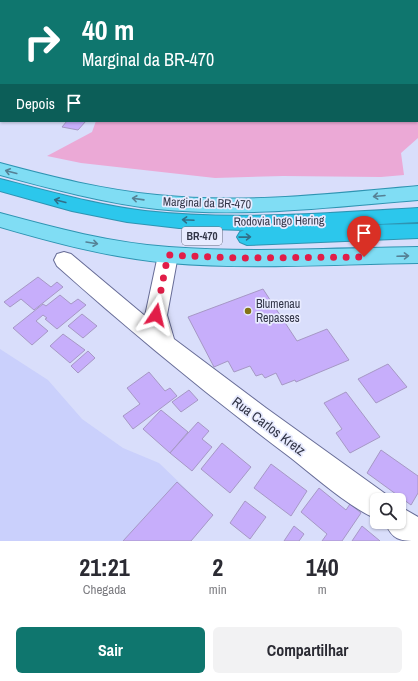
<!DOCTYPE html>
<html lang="pt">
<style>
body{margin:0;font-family:"Archivo Narrow",sans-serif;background:#f2f2f3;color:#2b2b33;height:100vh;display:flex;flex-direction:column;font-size:15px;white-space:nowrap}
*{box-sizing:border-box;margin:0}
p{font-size:13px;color:#7c7c81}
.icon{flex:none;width:22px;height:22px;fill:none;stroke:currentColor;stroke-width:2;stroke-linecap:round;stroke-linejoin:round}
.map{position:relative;height:541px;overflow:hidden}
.sheet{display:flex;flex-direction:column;background:#fff;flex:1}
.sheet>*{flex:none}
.banner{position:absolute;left:0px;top:0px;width:418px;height:122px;box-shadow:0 1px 3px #0004;background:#0f766e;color:#fff;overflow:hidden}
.fabs{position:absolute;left:370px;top:493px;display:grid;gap:8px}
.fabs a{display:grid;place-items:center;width:36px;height:36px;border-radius:6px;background:#fff;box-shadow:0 1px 3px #0004;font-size:20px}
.pin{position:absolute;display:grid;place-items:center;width:34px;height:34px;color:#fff;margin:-41px -17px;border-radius:50% 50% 50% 0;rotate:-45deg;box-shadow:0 0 4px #0007}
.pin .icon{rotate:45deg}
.me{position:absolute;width:44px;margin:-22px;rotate:10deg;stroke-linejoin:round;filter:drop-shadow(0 0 3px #0008)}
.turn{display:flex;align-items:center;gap:14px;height:84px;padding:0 16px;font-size:18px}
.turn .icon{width:52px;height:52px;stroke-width:2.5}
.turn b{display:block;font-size:28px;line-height:34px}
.then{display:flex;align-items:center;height:38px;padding:0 16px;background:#0003;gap:8px;font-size:15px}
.eta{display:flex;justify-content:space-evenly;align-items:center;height:68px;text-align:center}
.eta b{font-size:24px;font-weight:700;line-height:28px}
.primary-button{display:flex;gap:8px;margin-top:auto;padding:8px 16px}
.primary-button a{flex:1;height:46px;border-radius:6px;background:#0f766e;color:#fff;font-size:16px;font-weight:700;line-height:46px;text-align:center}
.primary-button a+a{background:#f2f2f3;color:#2b2b33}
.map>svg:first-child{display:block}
</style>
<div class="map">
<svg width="418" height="541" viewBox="0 0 418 541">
<rect width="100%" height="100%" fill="#d9defb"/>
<polygon fill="#cad0fc" points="0,349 48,380 82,419 123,448 159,463 213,515 191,541 0,541"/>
<polygon fill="#eba9d6" points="18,0 418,0 418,138 401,153 404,175 381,177 283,176 215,178 81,163 47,156 92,132 96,121 417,121 417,1"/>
<g fill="#c7aefb" stroke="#a698c5">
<polygon points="67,121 86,121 78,130 62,127"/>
<polygon points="38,277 51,287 57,282 63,287 34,310 21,299 10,307 4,302"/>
<polygon points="263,289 297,341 327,329 349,360 296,382 295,380 282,385 276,373 265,378 262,374 256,376 250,366 234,372 228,361 214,367 188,317"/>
<polygon points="60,295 71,304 78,299 86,305 57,329 45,319 47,318 43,315 36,321 48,331 32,345 13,328 43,304 46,306"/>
<polygon points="82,314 97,326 83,338 68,326"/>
<polygon points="63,334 85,350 70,363 50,346"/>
<polygon points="88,351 95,358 78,373 71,366"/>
<polygon points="388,364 407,387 376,403 358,379"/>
<polygon points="149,372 165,391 170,388 177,396 133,429 123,416 140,404 127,388"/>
<polygon points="189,390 198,400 181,412 172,402"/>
<polygon points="346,392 380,437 350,453 336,433 342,429 324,403"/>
<polygon points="161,410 188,432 170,453 143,429"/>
<polygon points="198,422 209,431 202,439 212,447 192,471 170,453"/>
<polygon points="222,443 251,467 230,493 201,469"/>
<polygon points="381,450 418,476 418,493 411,505 367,473"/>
<polygon points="271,464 307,491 291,516 254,488"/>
<polygon points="177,482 213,515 191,541 123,541"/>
<polygon points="319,488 346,510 350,504 361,513 342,541 322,541 327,534 301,512"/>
<polygon points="245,501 266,517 250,539 230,523"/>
<polygon points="294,526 304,534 299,541 284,541"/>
<polygon points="362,526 380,541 352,541"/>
</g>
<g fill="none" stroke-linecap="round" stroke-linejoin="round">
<g stroke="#676c97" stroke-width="2">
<g id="minor">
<path d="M168,247L175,250L178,255L167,315L174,339L266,408L387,495L389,500H377V519C350,508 315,477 291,458C210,397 132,333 57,266L54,260L57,254L64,252L71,254L145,316L158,255L161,250Z"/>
<path d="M399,506L418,517V541C400,541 392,540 385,522H399Z"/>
</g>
</g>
<g stroke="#2e94b2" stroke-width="2">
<g id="major">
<path d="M0,163C52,177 104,190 157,195C244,204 331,194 418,186V200C331,207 244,218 157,209C104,203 52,189 0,175Z"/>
<path d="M0,213C55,228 112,243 169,247C252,253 335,248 418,247V263C335,264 252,270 169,263C111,258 55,243 0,227Z"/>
</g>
</g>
<g stroke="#2e94b2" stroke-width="2">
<path id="highway" d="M0,179C48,191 96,205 145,211C236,221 327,213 418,208V222L362,225L418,224V238L247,245L240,242L237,237L240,232L244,230L179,228L127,222L72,211L0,191Z"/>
</g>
<use href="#minor" fill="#fff" fill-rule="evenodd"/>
<use href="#major" fill="#80ddf4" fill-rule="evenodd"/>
<use href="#highway" fill="#2cc7ec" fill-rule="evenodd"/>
</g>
<defs><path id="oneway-shaft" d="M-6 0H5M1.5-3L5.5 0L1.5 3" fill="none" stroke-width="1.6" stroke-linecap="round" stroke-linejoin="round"/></defs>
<g stroke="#558195">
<use href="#oneway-shaft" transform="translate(11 172) rotate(-165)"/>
<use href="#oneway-shaft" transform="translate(379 196) rotate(175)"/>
<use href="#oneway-shaft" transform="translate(138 199) rotate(-172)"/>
<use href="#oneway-shaft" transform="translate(92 243) rotate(9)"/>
<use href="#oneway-shaft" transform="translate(403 256) rotate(-2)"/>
</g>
<g stroke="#306f89">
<use href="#oneway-shaft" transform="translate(60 201) rotate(-166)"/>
<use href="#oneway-shaft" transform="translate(188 220) rotate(-177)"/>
<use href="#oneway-shaft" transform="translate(245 237) rotate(-1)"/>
</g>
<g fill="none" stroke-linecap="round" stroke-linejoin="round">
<polyline stroke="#e11d48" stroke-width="7" stroke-dasharray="0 12.6" points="156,315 168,255 237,258 364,257"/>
</g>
<circle fill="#847416" stroke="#e8ebff" stroke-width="1.5" cx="248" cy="311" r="4"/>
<g text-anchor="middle" stroke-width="3.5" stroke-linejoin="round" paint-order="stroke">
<rect fill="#e8ebff" stroke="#696c7e" stroke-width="1" x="182" y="227" width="40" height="18" rx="3"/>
<g font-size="11" font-weight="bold" fill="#323547">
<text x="202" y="240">BR-470</text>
</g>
<g font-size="12" fill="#323547" stroke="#e8ebff">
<text transform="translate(207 203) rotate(2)" y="4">Marginal da BR-470</text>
<text transform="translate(279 221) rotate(-1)" y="4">Rodovia Ingo Hering</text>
</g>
<g font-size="12" fill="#323547" stroke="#e8ebff" text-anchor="start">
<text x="256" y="308">Blumenau<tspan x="256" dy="14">Repasses</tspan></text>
</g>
<g font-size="14" fill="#323547" stroke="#e8ebff">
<text transform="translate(269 426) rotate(37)" y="5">Rua Carlos Kretz</text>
</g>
</g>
</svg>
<div class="fabs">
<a><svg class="icon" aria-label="search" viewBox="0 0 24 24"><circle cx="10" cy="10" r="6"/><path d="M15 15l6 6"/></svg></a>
</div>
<div class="pin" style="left:364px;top:257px;background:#d93025"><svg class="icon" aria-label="arrive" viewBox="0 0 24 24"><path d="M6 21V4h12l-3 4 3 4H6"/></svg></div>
<svg class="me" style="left:156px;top:315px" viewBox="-20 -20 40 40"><path d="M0-17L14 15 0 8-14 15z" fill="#e11d48" stroke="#fff" stroke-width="4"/></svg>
<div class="banner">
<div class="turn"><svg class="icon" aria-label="right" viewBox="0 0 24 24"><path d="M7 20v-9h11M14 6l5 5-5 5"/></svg><div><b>40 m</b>Marginal da BR-470</div></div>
<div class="then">Depois<svg class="icon" aria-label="arrive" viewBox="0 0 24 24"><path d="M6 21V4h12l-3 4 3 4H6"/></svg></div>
</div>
</div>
<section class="sheet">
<div class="eta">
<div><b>21:21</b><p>Chegada</p></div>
<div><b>2</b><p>min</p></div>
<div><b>140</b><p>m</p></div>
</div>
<div class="primary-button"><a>Sair</a><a>Compartilhar</a></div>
</section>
